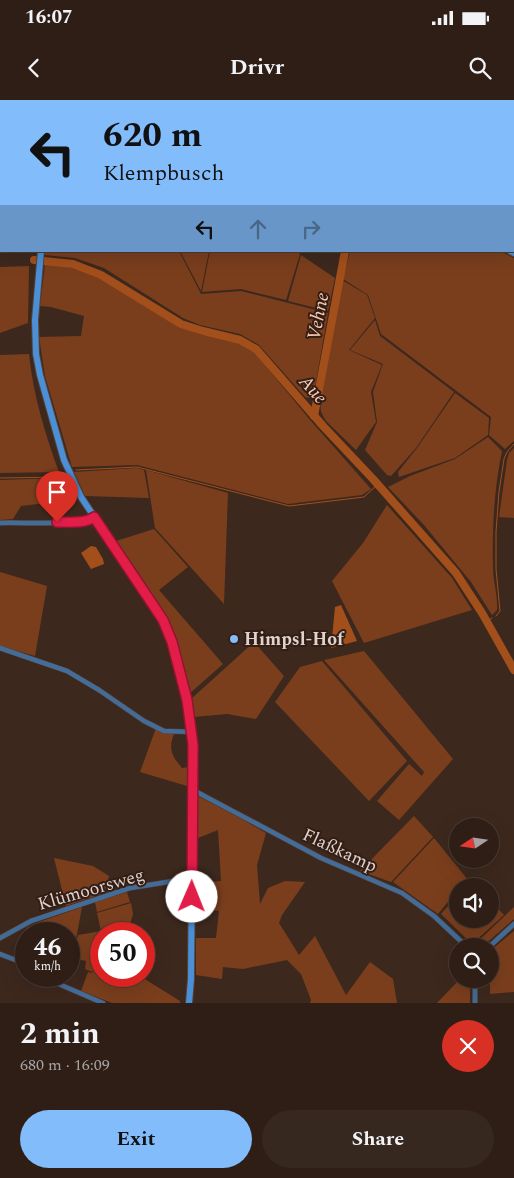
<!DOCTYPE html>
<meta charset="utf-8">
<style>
body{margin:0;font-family:Spectral,serif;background:#36271f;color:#f1f3f6;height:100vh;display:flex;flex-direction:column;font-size:19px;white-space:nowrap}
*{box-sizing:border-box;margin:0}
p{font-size:16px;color:#a7a2a1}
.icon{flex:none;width:28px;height:28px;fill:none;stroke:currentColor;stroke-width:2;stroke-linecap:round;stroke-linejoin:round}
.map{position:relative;height:903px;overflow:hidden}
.drawer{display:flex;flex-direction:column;background:#2e1e16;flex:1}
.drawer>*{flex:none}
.guide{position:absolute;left:0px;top:0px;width:515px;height:152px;box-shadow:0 5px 20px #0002,0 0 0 1px #493c35;background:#83bcfb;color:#111;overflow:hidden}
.needle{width:32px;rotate:257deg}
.fabs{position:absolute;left:449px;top:718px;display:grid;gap:10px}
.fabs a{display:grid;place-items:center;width:50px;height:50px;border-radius:50%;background:#2e1e16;box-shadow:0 5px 20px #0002,0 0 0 1px #493c35;font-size:25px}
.speed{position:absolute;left:15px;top:822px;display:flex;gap:10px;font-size:25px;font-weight:700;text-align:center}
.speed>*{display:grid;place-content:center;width:65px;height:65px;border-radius:50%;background:#2e1e16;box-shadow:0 5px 20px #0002,0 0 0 1px #493c35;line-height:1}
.speed small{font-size:12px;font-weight:400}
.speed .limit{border:8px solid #d22;background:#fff;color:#111}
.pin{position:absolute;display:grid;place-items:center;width:42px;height:42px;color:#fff;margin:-51px -21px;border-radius:50% 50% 50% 0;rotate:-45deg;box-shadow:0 0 5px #0007}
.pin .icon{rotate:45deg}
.me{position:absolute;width:55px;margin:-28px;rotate:1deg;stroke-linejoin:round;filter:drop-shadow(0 0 4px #0008)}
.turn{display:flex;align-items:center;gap:18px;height:105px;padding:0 20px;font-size:22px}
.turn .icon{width:65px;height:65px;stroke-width:2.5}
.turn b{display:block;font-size:35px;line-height:42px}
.lanes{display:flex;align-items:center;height:48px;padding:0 20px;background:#0003;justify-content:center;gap:25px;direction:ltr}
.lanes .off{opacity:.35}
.round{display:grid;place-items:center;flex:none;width:52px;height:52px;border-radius:26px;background:#36271f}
.headline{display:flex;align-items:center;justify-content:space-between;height:85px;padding:0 20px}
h1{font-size:30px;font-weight:700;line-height:38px}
.cta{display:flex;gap:10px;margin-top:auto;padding:10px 20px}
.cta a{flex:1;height:58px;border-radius:30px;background:#83bcfb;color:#111;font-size:20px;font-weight:700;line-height:58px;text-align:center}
.cta a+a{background:#36271f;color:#f1f3f6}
.status{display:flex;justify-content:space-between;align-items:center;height:35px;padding:0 25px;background:#2e1e16;direction:ltr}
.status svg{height:14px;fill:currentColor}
header{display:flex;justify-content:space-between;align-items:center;height:65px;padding:0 20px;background:#2e1e16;font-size:22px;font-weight:700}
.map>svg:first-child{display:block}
</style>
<div class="status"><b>16:07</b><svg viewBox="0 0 49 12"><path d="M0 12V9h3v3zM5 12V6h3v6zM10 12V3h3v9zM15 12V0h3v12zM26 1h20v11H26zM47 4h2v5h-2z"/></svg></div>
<header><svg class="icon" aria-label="back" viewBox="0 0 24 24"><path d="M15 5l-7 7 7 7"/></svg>Drivr<svg class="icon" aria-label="search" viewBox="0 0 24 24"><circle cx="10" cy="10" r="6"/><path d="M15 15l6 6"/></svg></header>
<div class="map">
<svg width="514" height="903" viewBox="0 0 514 903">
<rect width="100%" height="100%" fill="#3d281d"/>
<g fill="#7a3e1d">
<polygon points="45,151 179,151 201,194 241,191 328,213 313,299 305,297 259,245 240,234 200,225 183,218 104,168 75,158 45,155"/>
<polygon points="180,151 209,151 201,191"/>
<polygon points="210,151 297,151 300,154 286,200 241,189 202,192"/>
<polygon points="350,151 500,151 514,158 514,341 505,349 489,335 491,317 381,234 368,195 343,179"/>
<polygon points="301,155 335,178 328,211 288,201"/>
<polygon points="45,164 73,168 100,179 178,226 202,235 240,244 254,252 311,321 371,389 362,395 288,404 137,365 72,367 45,276 39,237 81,236 84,216 51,207 40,206"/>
<polygon points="29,166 28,223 0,233 0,167"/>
<polygon points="342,180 367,195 375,218 349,250 382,265 371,292 376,322 356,350 326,321 321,312 320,300"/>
<polygon points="375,220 380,236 454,292 416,348 391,376 387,375 365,350 377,322 373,292 383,264 350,250"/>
<path d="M29,254C33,294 45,334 59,372L0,373V255Z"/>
<polygon points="455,293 489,318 488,335 455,358 399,377 398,372 417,348"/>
<path d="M488,337L502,351C494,389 492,429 493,467C493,482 498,495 497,510L492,515L471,482L424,425L388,387L410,376L455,359Z"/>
<polygon points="514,348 514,418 499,417 507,360 509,353"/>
<polygon points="137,368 144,370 149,398 85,396 74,372"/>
<polygon points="146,370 228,393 224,504 155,428"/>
<polygon points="60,378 71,400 21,406 13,419 0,420 0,380"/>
<polygon points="387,405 452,478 472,510 364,543 332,481 363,443"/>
<path d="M154,429L188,467L159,490L223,564L189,594C181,566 175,539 162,513C150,488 132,464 116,441Z"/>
<polygon points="0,472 47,486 35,556 0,546"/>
<polygon points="254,542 284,576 256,619 227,614 194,617 191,599"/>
<polygon points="364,551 453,659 399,720 377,701 409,664 422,676 424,672 324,560"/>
<polygon points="322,561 407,661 369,701 275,602 300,567"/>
<path d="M156,628L174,634C168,649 172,656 182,668L189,667L187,686L140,672Z"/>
<polygon points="196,695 242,719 266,733 257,765 260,804 268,788 285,781 305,782 282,815 279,823 299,855 315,836 346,895 370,862 393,879 397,903 310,903 311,900 301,874 287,860 243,869 223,867 222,879 196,875 196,838 216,838 219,811 196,809 196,783 221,781 218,730 198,738 196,736"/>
<polygon points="414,716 433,737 391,782 360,771"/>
<polygon points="434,738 468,780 462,786 458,786 457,791 438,814 393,782"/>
<polygon points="54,758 93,766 109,776 106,788 111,791 66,806"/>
<polygon points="127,792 130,802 97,812 95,802"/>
<polygon points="457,796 458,819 490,819 490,800 504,815 472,844 441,814"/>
<polygon points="131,803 133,814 127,834 101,834 101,862 97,862 92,872 85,869 86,861 72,858 78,835 101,831 97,813"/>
<polygon points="82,807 77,834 69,862 69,834 28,834 26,828 39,822"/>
<polygon points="514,807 514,819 483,846 473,846"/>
<polygon points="514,831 514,892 490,894 490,883 477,884 477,879 490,879 490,851"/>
<polygon points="98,864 101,864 101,876 140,876 180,901 180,903 112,903 81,891 88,872 92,873"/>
<polygon points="460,879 470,879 470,903 437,903"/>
</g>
<g fill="#a34f1b">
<polygon points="91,446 96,447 103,459 104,464 91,469 81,453"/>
<polygon points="341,505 357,541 331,548 335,507"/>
</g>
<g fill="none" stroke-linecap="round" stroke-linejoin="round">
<g stroke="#a34f1b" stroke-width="1">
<polyline points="76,370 137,367 289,406 364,397 378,384"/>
<polyline points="0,378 61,377"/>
<polyline points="496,516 500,511 496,469 496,432 499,392 504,359 507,352 514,344"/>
<polyline points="487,522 492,518"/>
</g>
<g stroke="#a34f1b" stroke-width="8">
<polyline points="375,1 375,0"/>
<polyline points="34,160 73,164 101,175 181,224 203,231 240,240 256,249 323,326 373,379 456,473 482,513 514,570"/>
<polyline points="314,316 345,151"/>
</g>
<g stroke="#574339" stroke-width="5.5">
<g id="minor">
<polyline points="106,0 108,1"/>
<polyline points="0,31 1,31"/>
<path d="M0,423C19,422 82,426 94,417"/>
<polyline points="0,548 67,571 99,590 144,621 164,631 193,632"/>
<polyline points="193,690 321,758 402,793 434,816 466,846"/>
<polyline points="0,838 31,821 130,788 180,780 193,776"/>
<polyline points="490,846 514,824"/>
<polyline points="0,854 26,864"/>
<polyline points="46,876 61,885 103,903"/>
<polyline points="475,879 475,903"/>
</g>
</g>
<g stroke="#574339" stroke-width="8">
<g id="secondary">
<polyline points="38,0 38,1"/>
<polyline points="333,0 334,1"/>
<polyline points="41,151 35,220 36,254 40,275 64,360 81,397 163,520 172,542 187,600 193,639 191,879 189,903"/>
<polyline points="510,151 514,153"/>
</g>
</g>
<use href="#minor" stroke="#436c99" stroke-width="4.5"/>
<use href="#secondary" stroke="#4b8fd6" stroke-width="6"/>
</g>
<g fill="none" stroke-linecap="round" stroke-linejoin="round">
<g stroke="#92132f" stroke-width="12">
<path id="route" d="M57,422C68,422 85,424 94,417L163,520L172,542L187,600L193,645L192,797"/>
</g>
<use href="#route" stroke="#e11d48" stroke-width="9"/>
</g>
<circle fill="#83bcfb" stroke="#321e14" stroke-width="2" cx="234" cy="539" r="5"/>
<g text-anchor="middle" stroke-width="4" stroke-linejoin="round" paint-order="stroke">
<g font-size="18" font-weight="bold" fill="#e0d2cc" stroke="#321e14" text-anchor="start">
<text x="244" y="545">Himpsl-Hof</text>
</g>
<g font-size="18" fill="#e0d2cc" stroke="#321e14">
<text transform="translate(340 750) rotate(25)" y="6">Flaßkamp</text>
<text transform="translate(91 789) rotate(-16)" y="6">Klümoorsweg</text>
</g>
<g font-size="19" font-style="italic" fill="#facab3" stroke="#321e14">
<text transform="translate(317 216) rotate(-79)" y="7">Vehne</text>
<text transform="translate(314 289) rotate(48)" y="7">Aue</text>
</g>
</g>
</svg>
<div class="fabs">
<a><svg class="needle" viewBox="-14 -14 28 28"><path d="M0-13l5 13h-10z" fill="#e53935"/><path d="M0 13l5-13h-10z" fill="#a7a2a1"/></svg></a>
<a><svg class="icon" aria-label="sound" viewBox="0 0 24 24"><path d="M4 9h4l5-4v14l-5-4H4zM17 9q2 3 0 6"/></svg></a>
<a><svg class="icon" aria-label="search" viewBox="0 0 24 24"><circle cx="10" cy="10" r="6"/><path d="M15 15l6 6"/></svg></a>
</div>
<div class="speed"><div>46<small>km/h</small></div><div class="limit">50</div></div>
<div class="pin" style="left:57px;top:422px;background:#d93025"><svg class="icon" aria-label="arrive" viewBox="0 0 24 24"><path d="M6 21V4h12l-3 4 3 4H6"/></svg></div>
<svg class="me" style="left:192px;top:797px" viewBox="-20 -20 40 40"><circle r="19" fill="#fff"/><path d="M0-13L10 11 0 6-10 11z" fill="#e11d48"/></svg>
<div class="guide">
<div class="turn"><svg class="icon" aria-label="left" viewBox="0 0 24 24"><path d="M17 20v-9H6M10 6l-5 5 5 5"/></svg><div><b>620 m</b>Klempbusch</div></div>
<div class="lanes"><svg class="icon" aria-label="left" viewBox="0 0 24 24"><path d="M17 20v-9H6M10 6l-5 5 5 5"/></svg><svg class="icon off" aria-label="ahead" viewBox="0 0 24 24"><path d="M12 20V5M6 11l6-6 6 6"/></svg><svg class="icon off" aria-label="right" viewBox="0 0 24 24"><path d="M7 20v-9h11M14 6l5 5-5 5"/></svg></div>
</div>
</div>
<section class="drawer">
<div class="headline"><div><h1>2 min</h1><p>680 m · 16:09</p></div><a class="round" style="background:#d93025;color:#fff"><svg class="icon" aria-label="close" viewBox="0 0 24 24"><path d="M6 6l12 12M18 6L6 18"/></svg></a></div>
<div class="cta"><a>Exit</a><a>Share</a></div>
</section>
